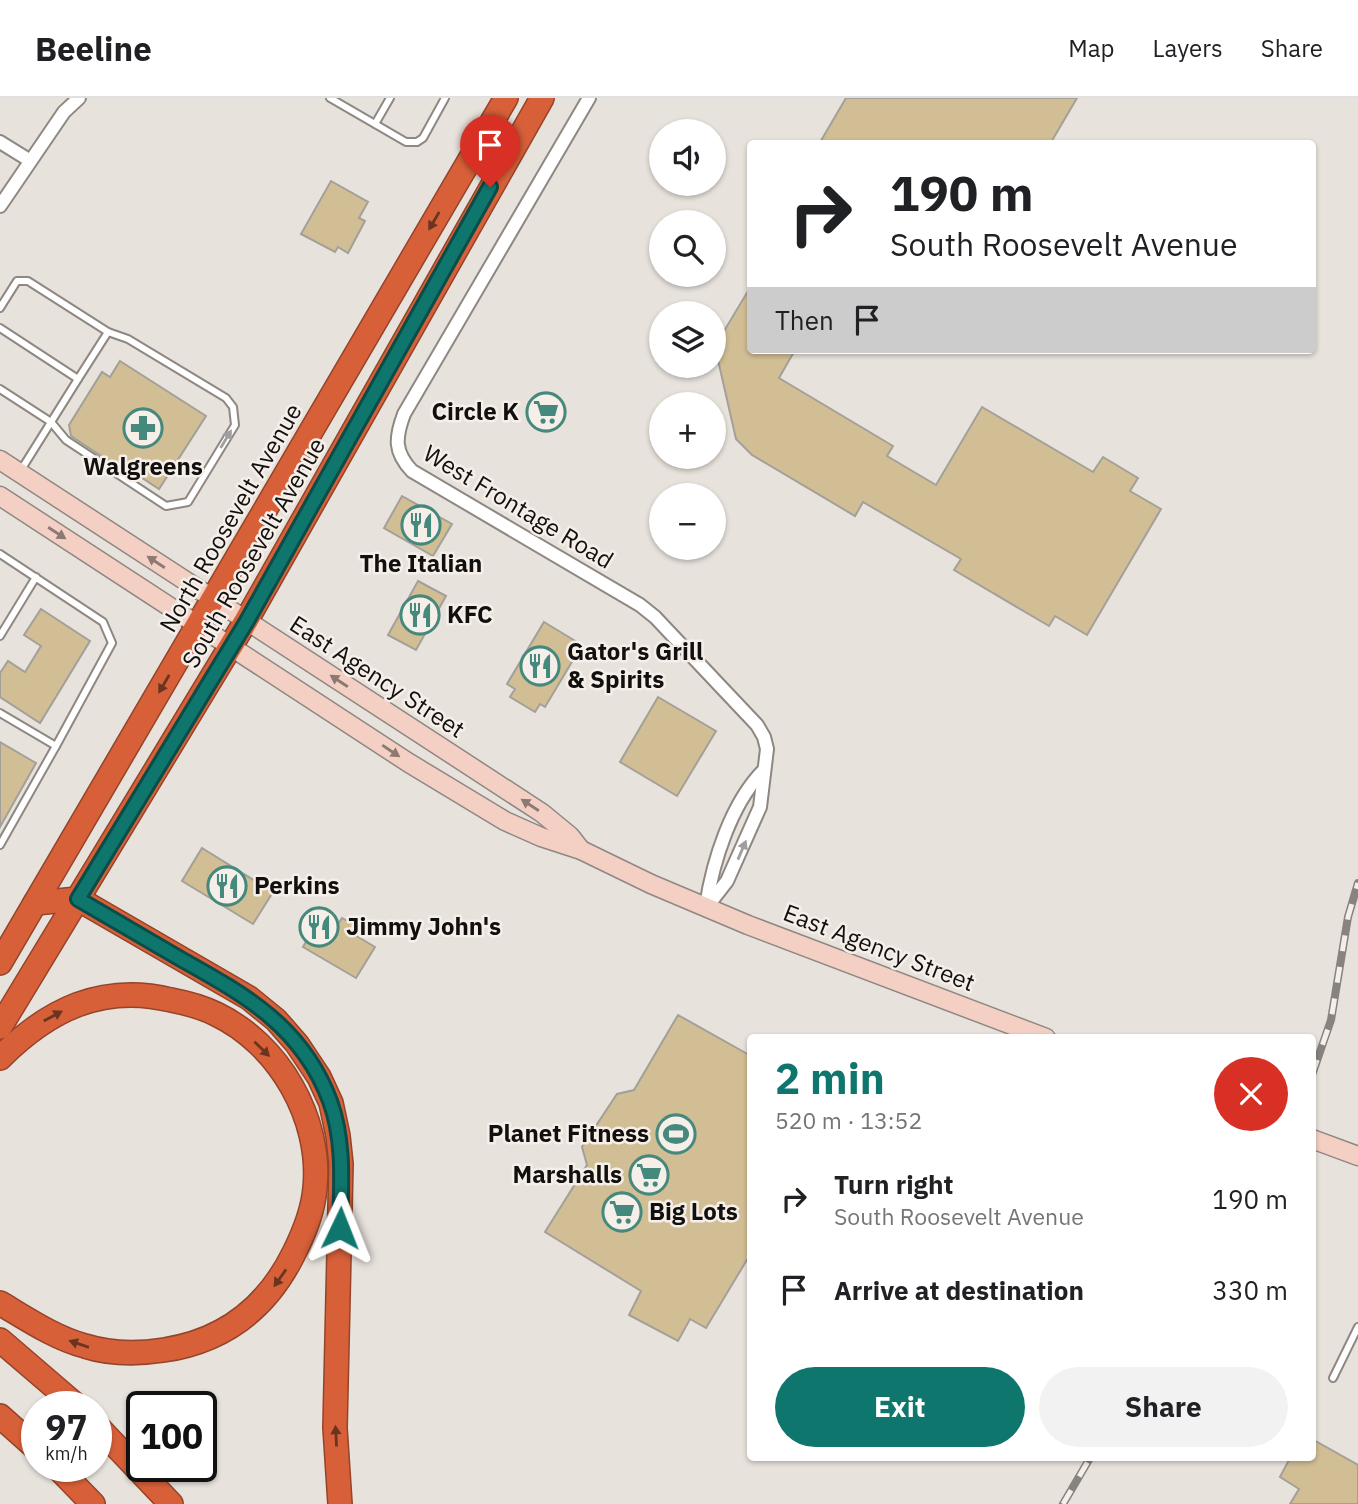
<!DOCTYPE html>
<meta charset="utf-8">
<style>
body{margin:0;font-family:"IBM Plex Sans",sans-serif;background:#f2f2f2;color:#202124;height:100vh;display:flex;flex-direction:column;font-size:26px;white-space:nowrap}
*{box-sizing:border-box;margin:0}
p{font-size:23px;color:#757577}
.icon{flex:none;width:38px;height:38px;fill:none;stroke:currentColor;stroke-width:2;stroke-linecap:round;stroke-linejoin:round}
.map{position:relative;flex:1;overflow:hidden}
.sheet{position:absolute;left:747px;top:936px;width:569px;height:427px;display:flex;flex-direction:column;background:#fff;border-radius:7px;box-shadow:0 2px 5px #0004}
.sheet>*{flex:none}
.banner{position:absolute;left:747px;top:42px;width:569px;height:214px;border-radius:7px;box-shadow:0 2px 5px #0004;background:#fff;color:#202124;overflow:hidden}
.fabs{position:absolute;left:649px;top:21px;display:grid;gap:14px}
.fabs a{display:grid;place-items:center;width:77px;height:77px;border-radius:50%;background:#fff;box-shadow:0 2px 5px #0004;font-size:35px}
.speed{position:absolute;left:21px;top:1293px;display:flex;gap:14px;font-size:35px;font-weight:700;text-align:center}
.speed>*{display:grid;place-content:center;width:91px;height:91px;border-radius:50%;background:#fff;box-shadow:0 2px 5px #0004;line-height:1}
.speed small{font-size:18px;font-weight:400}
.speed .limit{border:4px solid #111;border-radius:10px;background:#fff;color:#111}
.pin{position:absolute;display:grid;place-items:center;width:60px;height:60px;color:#fff;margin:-72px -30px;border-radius:50% 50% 50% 0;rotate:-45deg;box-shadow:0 0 7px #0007}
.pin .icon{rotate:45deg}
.me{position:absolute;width:77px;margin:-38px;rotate:2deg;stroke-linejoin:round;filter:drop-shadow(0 0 5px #0008)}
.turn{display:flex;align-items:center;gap:24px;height:147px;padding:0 28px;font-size:32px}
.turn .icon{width:91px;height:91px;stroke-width:2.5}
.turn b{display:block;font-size:49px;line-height:60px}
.then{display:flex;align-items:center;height:66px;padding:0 28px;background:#0003;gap:14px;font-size:26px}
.round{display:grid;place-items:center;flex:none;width:74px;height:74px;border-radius:37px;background:#f2f2f2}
.overview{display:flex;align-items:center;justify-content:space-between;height:119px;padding:0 28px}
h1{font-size:42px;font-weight:700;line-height:52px;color:#0f766e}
.action{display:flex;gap:14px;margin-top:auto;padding:14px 28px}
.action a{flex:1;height:80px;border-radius:42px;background:#0f766e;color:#fff;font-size:28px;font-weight:700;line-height:80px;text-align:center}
.action a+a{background:#f2f2f2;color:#202124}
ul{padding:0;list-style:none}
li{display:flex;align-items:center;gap:21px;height:91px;padding:0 28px}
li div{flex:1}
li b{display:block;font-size:26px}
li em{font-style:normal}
header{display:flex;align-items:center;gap:42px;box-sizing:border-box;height:98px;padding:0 35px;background:#fff;border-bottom:2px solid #e0e0e0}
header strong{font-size:33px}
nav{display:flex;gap:38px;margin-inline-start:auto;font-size:24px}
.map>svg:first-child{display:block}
</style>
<header>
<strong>Beeline</strong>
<nav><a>Map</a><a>Layers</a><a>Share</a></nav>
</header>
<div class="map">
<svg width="1358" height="1406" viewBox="0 0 1358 1406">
<rect width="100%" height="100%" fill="#e8e2dc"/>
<g fill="#d2be95" stroke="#a3a099" stroke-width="2">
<polygon points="846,0 1077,0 1050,46 819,46"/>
<polygon points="331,83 368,104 359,120 365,123 348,155 338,149 335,154 301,136"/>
<polygon points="751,188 751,252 795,252 779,280 893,348 887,358 936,387 982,309 1093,374 1103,359 1138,380 1130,393 1161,411 1087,537 1055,518 1049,528 954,472 961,461 863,404 855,418 752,357 736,341 718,262 724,233"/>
<polygon points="120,263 206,318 159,391 127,370 124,373 71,338 69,327 102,274 110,279"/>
<polygon points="402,398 452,426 433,458 384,430"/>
<polygon points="418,483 446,498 416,552 388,537"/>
<polygon points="41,511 90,543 40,625 0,599 0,575 8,563 25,574 41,548 24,537"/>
<polygon points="544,524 582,547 545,609 540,606 535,614 510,599 515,591 507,586"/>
<polygon points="658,599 716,633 677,698 620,664"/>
<polygon points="0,644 36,665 0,729"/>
<polygon points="202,750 273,794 253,826 182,783"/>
<polygon points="322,816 338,826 342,820 360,830 355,837 375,849 356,880 303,849"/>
<polygon points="678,917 751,958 751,1155 706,1230 690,1221 678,1243 629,1217 641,1193 545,1134 587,1067 582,1049 617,996 634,992"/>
<polygon points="1312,1341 1358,1367 1358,1406 1290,1406 1299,1391 1280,1379 1290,1360 1312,1360"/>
</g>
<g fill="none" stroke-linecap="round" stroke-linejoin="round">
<g stroke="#8e8782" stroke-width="10">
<g id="lane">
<polyline points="330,0 406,44 417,44 423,40 445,0"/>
<polyline points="375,26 390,0"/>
<polyline points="0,210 17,183 28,183 108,234 128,241 226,300 233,309 235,327 188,404 166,408 66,342 51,324 0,291"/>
<polyline points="0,230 78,281 21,372"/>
<polyline points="78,281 108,234"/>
<polyline points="0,538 36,479"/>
<polyline points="0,615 56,648 112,545 103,524 0,456"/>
<polyline points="0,747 56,648"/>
<polyline points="1333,1280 1358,1229"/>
</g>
</g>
<g stroke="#8e8782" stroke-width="16">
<g id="street">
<path d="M589,0L404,316C395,340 394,354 412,373L640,507L655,519L757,627L764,639L767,651L760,709L727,783L706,810"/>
<polyline points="0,44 29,62"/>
<polyline points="0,108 64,14 79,0"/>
<path d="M706,808C713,763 731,705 764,672"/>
</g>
</g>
<g stroke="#8e8782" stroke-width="21">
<g id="secondary">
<polyline points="0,362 542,715 570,738 581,752"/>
<polyline points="0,398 409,665 505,723 541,739 581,752 651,786 748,827 1046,940"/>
<polyline points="1312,1041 1358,1058"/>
</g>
</g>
<g stroke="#93442a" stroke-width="26">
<g id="highway">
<polyline points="35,805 78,801 249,900 276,922 297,946 319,979 331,1005 338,1038 341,1066 335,1330 340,1406"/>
<polyline points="0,865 506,0"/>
<polyline points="0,929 246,523 542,0"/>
<path d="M0,960C48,912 102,885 171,902C187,905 202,909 216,916C279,946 322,1021 315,1090C313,1114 304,1135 294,1155C267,1210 224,1243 164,1252C138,1256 110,1256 85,1248C55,1240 27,1221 0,1205"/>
<polyline points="0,1242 78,1309"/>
<polyline points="0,1318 37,1351"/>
<polyline points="96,1327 171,1406"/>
<polyline points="56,1368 93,1406"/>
</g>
</g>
<use href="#lane" stroke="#fff" stroke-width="6"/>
<use href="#street" stroke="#fff" stroke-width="12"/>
<use href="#secondary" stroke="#f3cfc4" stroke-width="18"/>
<use href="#highway" stroke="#d86039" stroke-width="23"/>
<g stroke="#87837e" stroke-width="8">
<g id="rail">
<polyline points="1312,977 1331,922 1348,819 1358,785"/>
<polyline points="1063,1406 1090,1360"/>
</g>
</g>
<use href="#rail" stroke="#f6efe9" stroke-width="5" stroke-dasharray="16" stroke-linecap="butt"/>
</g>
<defs><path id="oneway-solid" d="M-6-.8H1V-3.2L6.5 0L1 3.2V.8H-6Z" transform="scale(1.75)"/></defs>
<g fill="#6b3421">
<use href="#oneway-solid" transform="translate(434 123) rotate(120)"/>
<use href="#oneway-solid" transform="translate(164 586) rotate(120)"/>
<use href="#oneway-solid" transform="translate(53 918) rotate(-28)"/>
<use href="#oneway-solid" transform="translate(262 951) rotate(44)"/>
<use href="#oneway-solid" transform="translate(280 1180) rotate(125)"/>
<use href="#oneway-solid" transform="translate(79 1246) rotate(-161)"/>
<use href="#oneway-solid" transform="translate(336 1338) rotate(-93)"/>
</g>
<g fill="#a09f9f">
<use href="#oneway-solid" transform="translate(226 341) rotate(-59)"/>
<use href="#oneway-solid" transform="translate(742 752) rotate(-67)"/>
</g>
<g fill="#8e7972">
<use href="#oneway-solid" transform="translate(57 435) rotate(33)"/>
<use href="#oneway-solid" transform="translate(156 464) rotate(-147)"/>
<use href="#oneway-solid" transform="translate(339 583) rotate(-147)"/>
<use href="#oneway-solid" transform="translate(391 653) rotate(34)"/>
<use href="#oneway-solid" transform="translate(530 707) rotate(-147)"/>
</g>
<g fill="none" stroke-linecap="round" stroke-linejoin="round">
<g stroke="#0a4d48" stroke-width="18">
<path id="route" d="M340,1130C341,1088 345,1044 330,1003C302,928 245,897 179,860C145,840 112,821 78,801L247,523L490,89"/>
</g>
<use href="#route" stroke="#0f766e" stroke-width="12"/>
</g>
<defs>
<g id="supermarket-ring" transform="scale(2.0125)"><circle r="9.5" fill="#f6efe9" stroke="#45887c" stroke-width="1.5"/><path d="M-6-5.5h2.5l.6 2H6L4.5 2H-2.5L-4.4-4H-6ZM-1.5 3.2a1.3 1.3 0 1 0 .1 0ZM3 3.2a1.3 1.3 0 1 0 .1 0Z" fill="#45887c"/></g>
<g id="pharmacy-ring" transform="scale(2.0125)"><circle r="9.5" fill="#f6efe9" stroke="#45887c" stroke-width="1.5"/><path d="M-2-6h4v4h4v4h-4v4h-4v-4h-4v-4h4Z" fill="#45887c"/></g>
<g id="restaurant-ring" transform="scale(2.0125)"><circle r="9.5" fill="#f6efe9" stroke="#45887c" stroke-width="1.5"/><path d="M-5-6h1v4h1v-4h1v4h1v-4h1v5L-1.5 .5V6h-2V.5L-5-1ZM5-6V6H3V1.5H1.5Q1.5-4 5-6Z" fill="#45887c"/></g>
<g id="stadium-ring" transform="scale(2.0125)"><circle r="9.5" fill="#f6efe9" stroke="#45887c" stroke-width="1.5"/><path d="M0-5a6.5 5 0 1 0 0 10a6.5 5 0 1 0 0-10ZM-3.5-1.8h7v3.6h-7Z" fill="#45887c"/></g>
</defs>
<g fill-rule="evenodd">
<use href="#supermarket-ring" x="546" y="314"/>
<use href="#pharmacy-ring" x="143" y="330"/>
<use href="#restaurant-ring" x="421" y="427"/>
<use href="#restaurant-ring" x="420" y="517"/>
<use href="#restaurant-ring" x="540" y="568"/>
<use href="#restaurant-ring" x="227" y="788"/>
<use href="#restaurant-ring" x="319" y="829"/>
<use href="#stadium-ring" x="676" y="1036"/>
<use href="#supermarket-ring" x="649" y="1077"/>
<use href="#supermarket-ring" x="622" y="1114"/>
</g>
<g text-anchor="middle" stroke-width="5" stroke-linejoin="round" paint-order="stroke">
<g font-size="24" font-weight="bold" fill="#12100e" stroke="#f6efe9" text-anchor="start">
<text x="519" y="322" text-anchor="end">Circle K</text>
<text x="143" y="377" text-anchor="middle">Walgreens</text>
<text x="421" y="474" text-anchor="middle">The Italian</text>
<text x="447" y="525">KFC</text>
<text x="567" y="562">Gator's Grill<tspan x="567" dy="28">&amp; Spirits</tspan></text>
<text x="254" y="796">Perkins</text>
<text x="346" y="837">Jimmy John's</text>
<text x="649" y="1044" text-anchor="end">Planet Fitness</text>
<text x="622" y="1085" text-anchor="end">Marshalls</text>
<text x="649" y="1122">Big Lots</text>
</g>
<g font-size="24" fill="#12100e" stroke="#f6efe9">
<text transform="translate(518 409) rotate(31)" y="8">West Frontage Road</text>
<text transform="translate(231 420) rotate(-60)" y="8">North Roosevelt Avenue</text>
<text transform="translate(254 455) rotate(-60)" y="8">South Roosevelt Avenue</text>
<text transform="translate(377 579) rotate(33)" y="8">East Agency Street</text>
<text transform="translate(879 850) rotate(21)" y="8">East Agency Street</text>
</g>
</g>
</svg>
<div class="fabs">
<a><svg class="icon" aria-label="sound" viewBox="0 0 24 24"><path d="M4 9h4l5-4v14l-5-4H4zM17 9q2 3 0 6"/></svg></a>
<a><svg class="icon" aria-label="search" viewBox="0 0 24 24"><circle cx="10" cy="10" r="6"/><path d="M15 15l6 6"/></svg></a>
<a><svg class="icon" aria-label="layers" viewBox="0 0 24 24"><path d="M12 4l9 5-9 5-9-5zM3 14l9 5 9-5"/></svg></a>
<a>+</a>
<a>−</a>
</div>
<div class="speed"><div>97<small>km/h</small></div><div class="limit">100</div></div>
<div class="pin" style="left:490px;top:89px;background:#d93025"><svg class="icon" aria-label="arrive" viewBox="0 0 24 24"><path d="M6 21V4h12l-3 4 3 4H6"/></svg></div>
<svg class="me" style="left:340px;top:1130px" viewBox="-20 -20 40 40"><path d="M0-17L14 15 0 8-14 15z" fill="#0f766e" stroke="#fff" stroke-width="4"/></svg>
<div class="banner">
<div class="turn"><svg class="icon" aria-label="right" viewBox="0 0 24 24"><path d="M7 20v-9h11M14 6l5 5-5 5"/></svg><div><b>190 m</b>South Roosevelt Avenue</div></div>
<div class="then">Then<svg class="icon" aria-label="arrive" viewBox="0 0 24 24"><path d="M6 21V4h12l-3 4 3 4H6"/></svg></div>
</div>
<section class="sheet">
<div class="overview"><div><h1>2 min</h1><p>520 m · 13:52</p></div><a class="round" style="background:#d93025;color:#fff"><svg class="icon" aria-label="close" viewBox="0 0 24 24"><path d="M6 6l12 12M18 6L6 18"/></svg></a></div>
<ul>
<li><svg class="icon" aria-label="right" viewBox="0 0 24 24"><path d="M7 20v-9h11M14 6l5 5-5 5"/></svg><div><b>Turn right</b><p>South Roosevelt Avenue</p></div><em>190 m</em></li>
<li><svg class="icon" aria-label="arrive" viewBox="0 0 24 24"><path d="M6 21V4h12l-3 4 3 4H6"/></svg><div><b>Arrive at destination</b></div><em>330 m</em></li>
</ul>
<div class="action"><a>Exit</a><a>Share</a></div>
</section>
</div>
